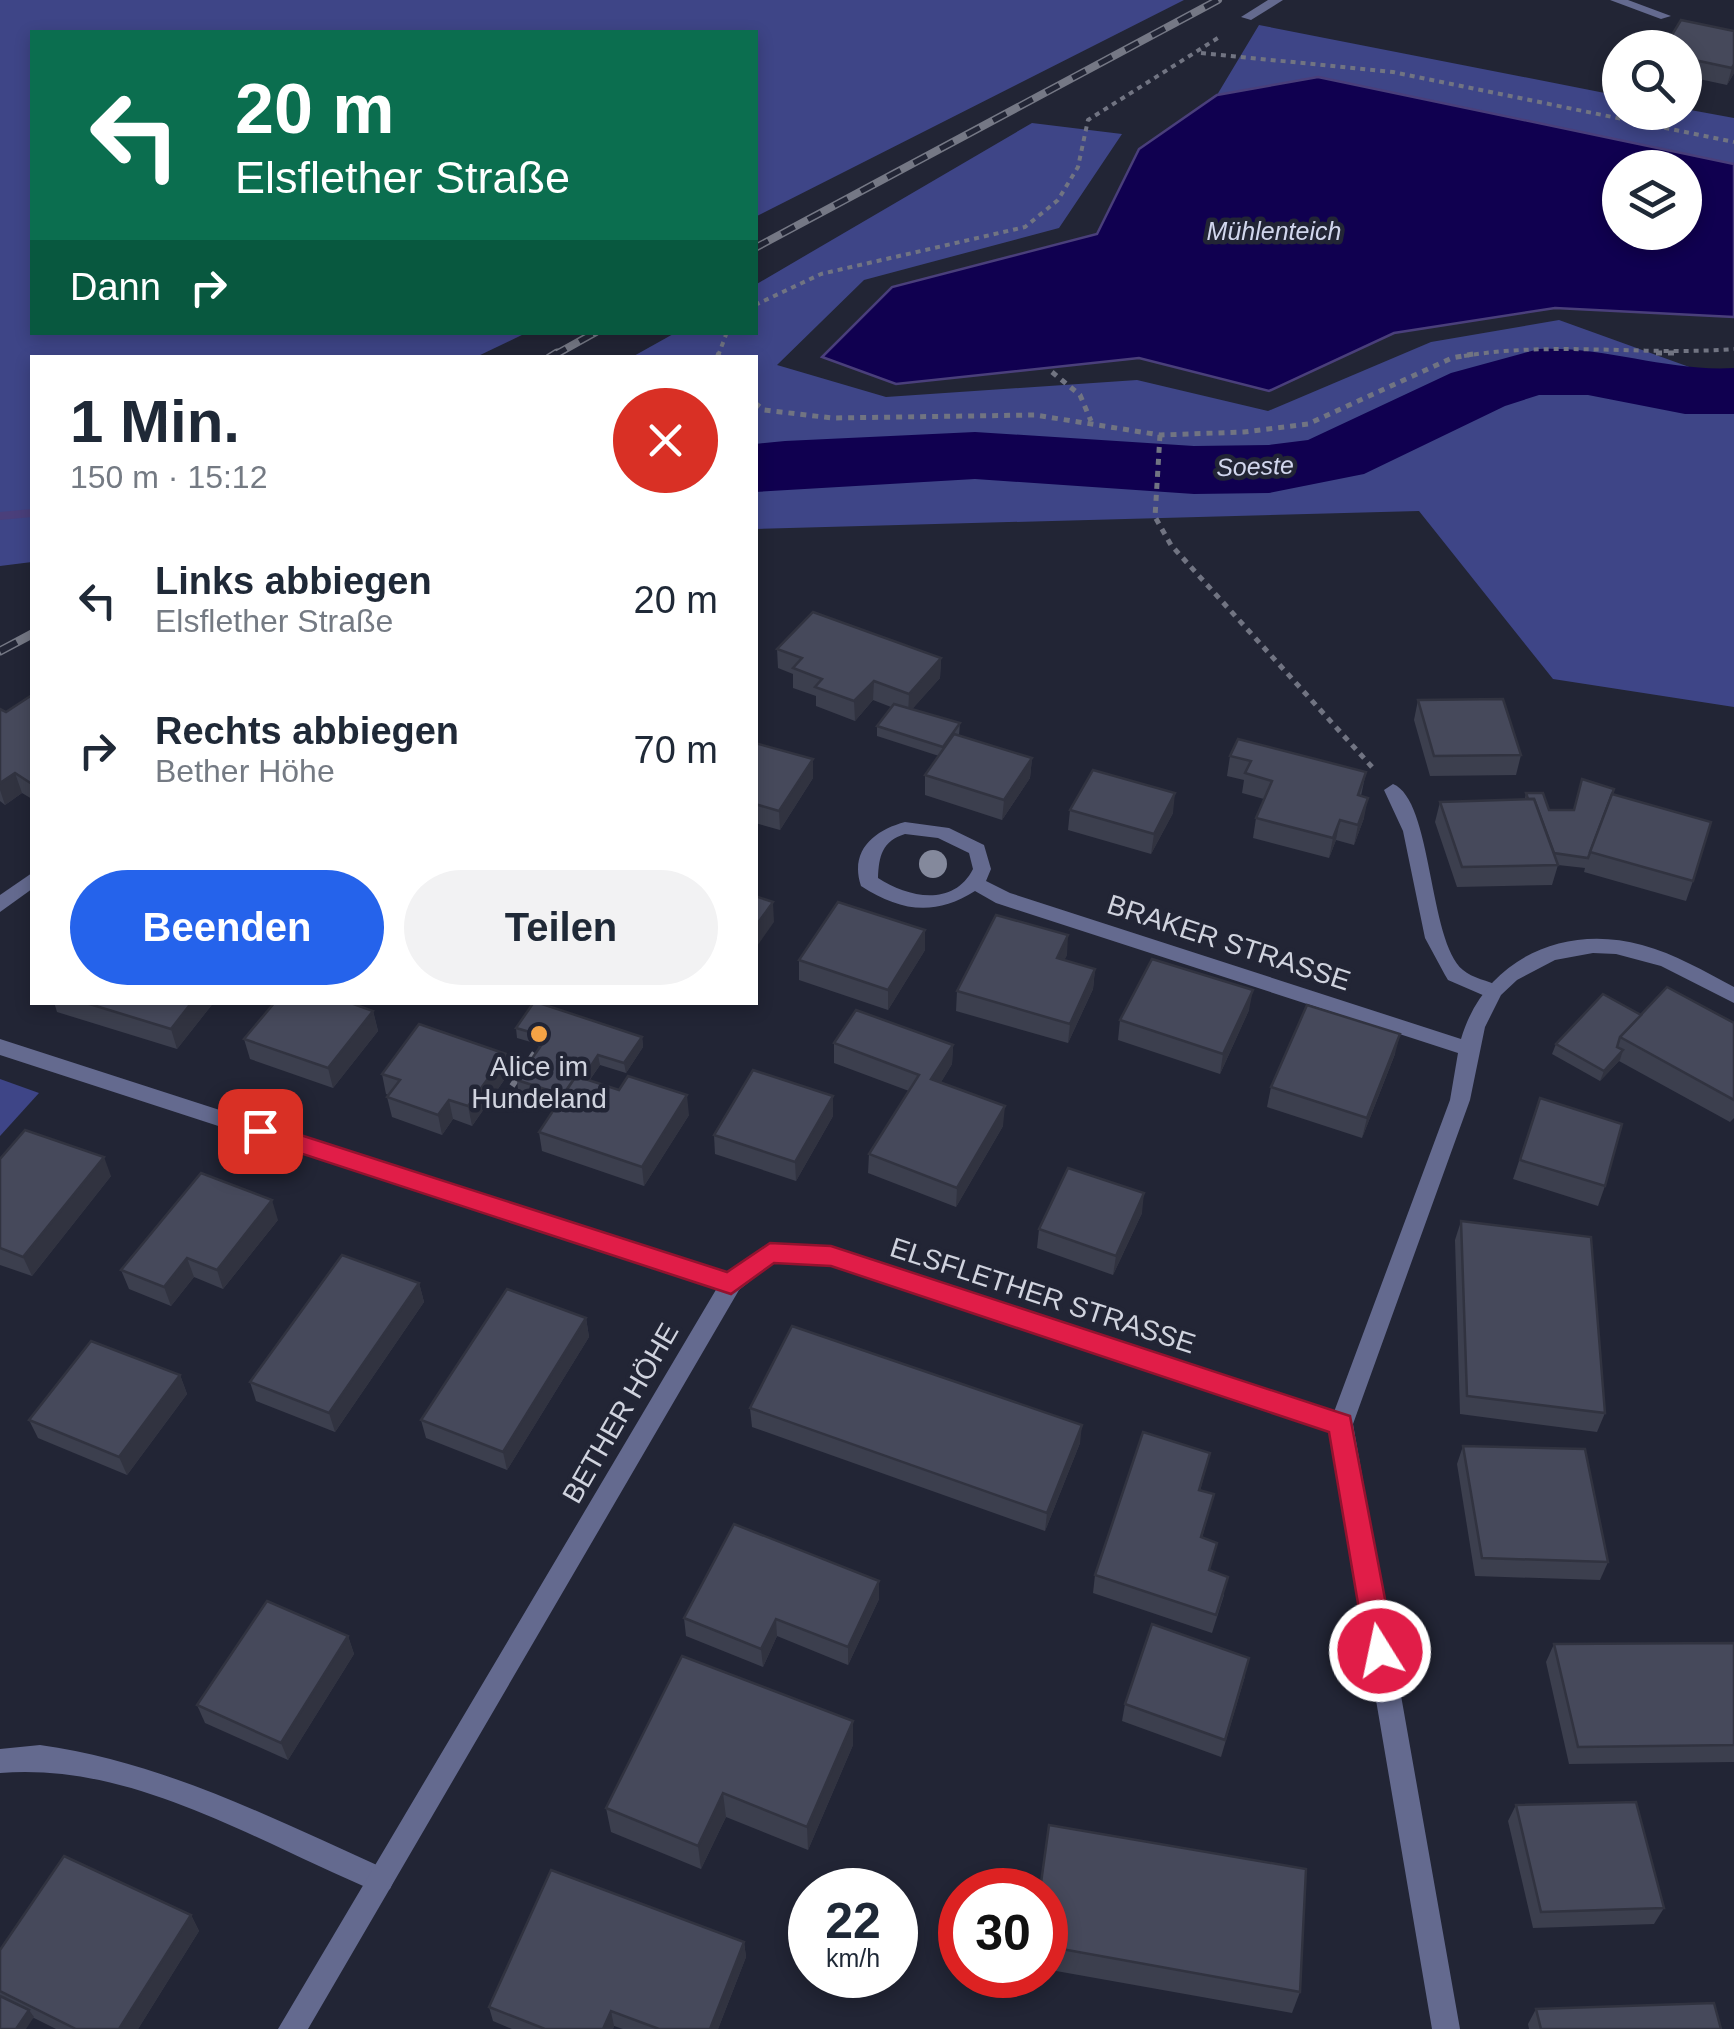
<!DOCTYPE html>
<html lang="de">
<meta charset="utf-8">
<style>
body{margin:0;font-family:Arial,sans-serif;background:#f2f2f3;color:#1f2937;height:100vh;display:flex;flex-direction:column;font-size:38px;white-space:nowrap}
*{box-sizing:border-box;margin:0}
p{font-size:32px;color:#747a83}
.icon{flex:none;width:55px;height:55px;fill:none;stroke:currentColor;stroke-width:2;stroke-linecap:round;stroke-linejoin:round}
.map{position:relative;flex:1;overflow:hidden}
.side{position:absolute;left:30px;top:355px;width:728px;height:650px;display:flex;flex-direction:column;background:#fff;border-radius:0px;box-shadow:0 5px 15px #0003}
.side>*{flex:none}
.guide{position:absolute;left:30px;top:30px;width:728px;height:305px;border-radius:0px;box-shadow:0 5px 15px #0003;background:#0b6e4f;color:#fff;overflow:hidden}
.fabs{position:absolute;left:1602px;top:30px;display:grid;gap:20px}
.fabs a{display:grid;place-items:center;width:100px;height:100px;border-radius:50%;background:#fff;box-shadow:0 5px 15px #0003;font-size:50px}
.speed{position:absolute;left:788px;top:1868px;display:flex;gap:20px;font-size:50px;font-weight:700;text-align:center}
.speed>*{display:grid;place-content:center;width:130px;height:130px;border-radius:50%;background:#fff;box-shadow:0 5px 15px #0003;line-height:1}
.speed small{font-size:25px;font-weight:400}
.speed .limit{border:15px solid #d22;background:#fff;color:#111}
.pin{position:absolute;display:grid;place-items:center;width:85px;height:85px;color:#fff;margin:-42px;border-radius:20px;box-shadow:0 5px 15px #0006}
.me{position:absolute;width:110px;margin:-55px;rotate:350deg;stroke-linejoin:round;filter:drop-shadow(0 0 8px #0008)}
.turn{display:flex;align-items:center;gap:35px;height:210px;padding:0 40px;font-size:45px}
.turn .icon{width:130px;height:130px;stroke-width:2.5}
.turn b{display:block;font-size:70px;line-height:85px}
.then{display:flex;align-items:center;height:95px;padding:0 40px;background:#0003;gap:20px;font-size:38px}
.round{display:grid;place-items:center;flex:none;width:105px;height:105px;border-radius:52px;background:#f2f2f3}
.head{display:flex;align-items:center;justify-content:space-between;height:170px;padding:0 40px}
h1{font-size:60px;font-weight:600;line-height:75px}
.cta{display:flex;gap:20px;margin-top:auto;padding:20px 40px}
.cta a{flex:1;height:115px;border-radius:60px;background:#2563eb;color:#fff;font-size:40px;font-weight:600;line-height:115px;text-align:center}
.cta a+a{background:#f2f2f3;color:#1f2937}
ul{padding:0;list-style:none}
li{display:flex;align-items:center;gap:30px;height:150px;padding:0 40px}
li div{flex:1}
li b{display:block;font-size:38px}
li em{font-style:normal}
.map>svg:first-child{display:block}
</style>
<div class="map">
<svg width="1734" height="2029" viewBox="0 0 1734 2029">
<rect width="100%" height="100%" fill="#222535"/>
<g fill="#3e4587">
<polygon points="0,0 1184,0 755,217 755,32 32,32 32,332 526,333 476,357 32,358 32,562 0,566"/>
<polygon points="1259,25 1620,96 1620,112 1685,112 1685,109 1734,118 1734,164 1318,77 1217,95"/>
<polygon points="1032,123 1122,134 1059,228 864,280 777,365 886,397 1137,380 1268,411 1431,342 1559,320 1706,373 1734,369 1734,707 1553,679 1419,511 755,529 755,358 632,357 675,333 755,332 755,285"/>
<polygon points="0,1079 39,1093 0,1136"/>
</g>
<path fill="#100050" stroke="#4a3f7b" stroke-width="2.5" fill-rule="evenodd" d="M1318,77L1734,164V317L1555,308L1394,333L1269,391L1139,358L896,384L822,357L892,287L1097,234L1139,149L1217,95ZM1620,168H1685V232H1620Z"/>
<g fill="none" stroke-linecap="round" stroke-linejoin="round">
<polygon fill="#4a3f7b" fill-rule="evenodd" points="32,509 32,517 0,520 0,512"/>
<path fill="#100050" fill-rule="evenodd" d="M1539,349C1605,346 1668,372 1734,368V414H1685L1588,395H1539L1505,406L1364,474L1269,493L1194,494L975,479L755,492V444L785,441L975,432L1194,446L1269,445L1308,440L1451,373Z"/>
<g stroke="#717482" stroke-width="4" stroke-dasharray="5 5" stroke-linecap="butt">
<polyline points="1201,53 1393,72 1734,142"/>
<polyline points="755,305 821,274 1025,227 1058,200 1078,167 1088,120 1221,36"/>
<polyline points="718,356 727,332"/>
<path d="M1464,356C1553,341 1644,356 1734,349"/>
</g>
<g stroke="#717482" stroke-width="5" stroke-dasharray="6 6" stroke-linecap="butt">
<polyline points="1656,353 1678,353"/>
<polyline points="717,358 719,353"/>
<polyline points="1052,372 1080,395 1091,421"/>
<polyline points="755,403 764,410 832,418 1035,415 1160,435 1244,432 1308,424 1452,358 1478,353"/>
<polyline points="1160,435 1155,517 1171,545 1372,767"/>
</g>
<polyline stroke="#717482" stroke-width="6" stroke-dasharray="8 8" stroke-linecap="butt" points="512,1086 540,1045"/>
<g fill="#646a8f" fill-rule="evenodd">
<polygon points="1268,0 1283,0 1251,20 1241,17"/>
<path d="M1393,784C1433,800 1428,941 1463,970C1472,978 1489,981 1499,986L1502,991L1499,996H1485L1448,980L1445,975L1425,938L1403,831L1384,790Z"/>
<path d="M40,1745C164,1762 276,1820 390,1871L394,1880L390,1889L380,1893C259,1844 136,1762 0,1773V1749Z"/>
</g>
<g fill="#646a8f" fill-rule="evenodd">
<polygon points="1610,0 1628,0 1671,16 1661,19"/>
<path d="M905,822L949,828L984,845L991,869L986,881L1010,893L1461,1039C1484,960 1563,923 1642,945C1675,954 1704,971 1734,987V1003L1661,966L1616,954L1593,953L1555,960L1517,980L1501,995L1485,1027L1470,1100L1353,1424L1460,2029H1432L1330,1430L831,1265L774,1262L739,1290L308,2029H278L717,1288L0,1055V1039L728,1274L770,1244L831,1247L1334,1412L1450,1100L1458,1053L996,903L975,891C934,917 900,911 861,886C849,850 875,830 905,822ZM905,834L938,838L969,853L973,869C953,908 907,897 878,878C879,856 882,841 905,834Z"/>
<polygon points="32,873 32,889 0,912 0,895"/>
</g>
<g stroke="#757885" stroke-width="8">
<g id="rail-far1">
<polyline points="755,248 1218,0"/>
<polyline points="553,356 596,332"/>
</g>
</g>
<g stroke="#757885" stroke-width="9">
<g id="rail">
<polyline points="549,358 557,353"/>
<polyline points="0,651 32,634"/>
</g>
</g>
<use href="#rail-far1" stroke="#222535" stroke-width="5" stroke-dasharray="15" stroke-linecap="butt"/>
<use href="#rail" stroke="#222535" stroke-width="6" stroke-dasharray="19" stroke-linecap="butt"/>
</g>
<circle fill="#84899c" cx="933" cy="864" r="14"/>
<g fill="#3c3f4e">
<polygon points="1734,31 1734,73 1727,85 1685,76 1685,48"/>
<polygon points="777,649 941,658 940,678 912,709 960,723 959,735 1032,758 1030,778 1002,820 925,795 925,775 939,756 877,736 877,726 891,707 873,700 855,721 816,706 816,696 793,688 793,674 778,668"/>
<polygon points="32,695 32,799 22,793 5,805 0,801 0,709 6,712"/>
<polygon points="1418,700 1521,755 1516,775 1430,776 1414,720"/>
<polygon points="755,743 813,778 780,830 755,823"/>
<polygon points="1230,756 1366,772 1361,796 1364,818 1354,845 1336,840 1329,858 1253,838 1256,818 1264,799 1242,793 1244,780 1227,776"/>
<polygon points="1526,793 1549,810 1573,810 1612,794 1693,881 1686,901 1584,872 1585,868 1558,865 1552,885 1457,887 1435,822 1440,802 1525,799"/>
<polygon points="1070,810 1173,813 1151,854 1068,830"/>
<polygon points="925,930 925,950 888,1010 799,980 799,960"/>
<polygon points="1067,955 1064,960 1095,969 1093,989 1068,1043 956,1011 957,991"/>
<polygon points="54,1002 214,1002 177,1049 57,1012"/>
<polygon points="1249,1010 1220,1074 1118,1040 1120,1020"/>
<polygon points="373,1011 378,1031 333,1088 250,1059 244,1039"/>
<polygon points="1641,1015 1734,1023 1734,1118 1730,1122 1619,1061 1600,1081 1552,1054 1556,1044"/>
<polygon points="516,1028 642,1037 643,1047 626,1073 600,1065 589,1081 689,1115 644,1186 542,1151 539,1132 558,1103 518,1090 517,1080 541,1045 517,1038"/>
<polygon points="834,1043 953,1045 952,1064 941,1082 1003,1126 956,1207 868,1173 869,1154 909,1091 834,1063"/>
<polygon points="1395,1054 1362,1138 1267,1107 1271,1087"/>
<polygon points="509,1073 472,1126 453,1119 442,1135 392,1117 387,1097 389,1095 386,1094 382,1074"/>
<polygon points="1540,1098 1605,1186 1598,1206 1513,1179"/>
<polygon points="833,1116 796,1181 715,1154 714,1135"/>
<polygon points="0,1159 111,1176 32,1276 0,1265"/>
<polygon points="1142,1213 1113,1275 1037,1248 1039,1229"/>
<polygon points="278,1220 223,1289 194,1277 171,1306 129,1289 121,1270"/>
<polygon points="1461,1221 1605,1413 1597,1432 1460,1414 1455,1240"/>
<polygon points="419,1283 424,1302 335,1432 256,1401 250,1382"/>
<polygon points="586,1318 589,1337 507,1470 426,1438 421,1420"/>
<polygon points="180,1375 187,1394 127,1475 38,1438 29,1420"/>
<polygon points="750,1408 1080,1443 1045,1531 752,1427"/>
<polygon points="1463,1446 1608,1562 1600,1580 1475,1576 1457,1464"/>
<polygon points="1210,1453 1200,1491 1214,1494 1202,1538 1210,1570 1224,1595 1212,1633 1093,1593 1095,1575"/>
<polygon points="879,1599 848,1665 777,1636 763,1667 686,1636 684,1618"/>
<polygon points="348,1636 354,1654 288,1760 205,1723 197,1705"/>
<polygon points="1734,1643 1734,1762 1569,1764 1546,1662 1554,1644"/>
<polygon points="1245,1676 1221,1757 1122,1721 1125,1704"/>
<polygon points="853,1721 853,1745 808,1850 726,1817 701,1869 611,1832 606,1808"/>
<polygon points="1516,1805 1664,1908 1654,1924 1533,1928 1508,1821"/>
<polygon points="1045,1890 1300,1992 1292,2013 1045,1969"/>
<polygon points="191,1915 199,1931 138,2029 56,2029 34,2018 0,2029 0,1950"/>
<polygon points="744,1942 746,1957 718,2029 623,2029 614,2026 613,2029 512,2029 493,2021 489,2007"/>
<polygon points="1536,2009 1721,2029 1529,2029 1528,2024"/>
</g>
<g fill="#313340">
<polygon points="1734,64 1734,73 1727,85 1732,68"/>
<polygon points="941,658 940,678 908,714 909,694"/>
<polygon points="874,681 873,700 855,721 854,701"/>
<polygon points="1032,758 1030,778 1002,820 1004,800"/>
<polygon points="813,759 813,778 780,830 779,811"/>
<polygon points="15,773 22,793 5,805 0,790 0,783"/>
<polygon points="1175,793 1173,813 1151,854 1154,834"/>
<polygon points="1368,798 1364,818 1354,845 1358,825"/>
<polygon points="1340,820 1336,840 1329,858 1333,838"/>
<polygon points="773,902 774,922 755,949 755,927"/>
<polygon points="925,930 925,950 888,1010 888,990"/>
<polygon points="1068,935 1067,955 1056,978 1057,958"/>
<polygon points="1095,969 1093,989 1068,1043 1070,1024"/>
<polygon points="1253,990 1249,1010 1220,1074 1223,1054"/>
<polygon points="192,1002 214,1002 177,1049 171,1029"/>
<polygon points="373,1011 378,1031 333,1088 328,1068"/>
<polygon points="1400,1034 1395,1054 1362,1138 1367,1118"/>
<polygon points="642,1037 643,1047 626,1073 624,1063"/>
<polygon points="953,1045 952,1064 931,1099 931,1079"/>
<polygon points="1623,1050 1620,1060 1600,1081 1604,1071"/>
<polygon points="506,1054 509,1073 472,1126 468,1106"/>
<polygon points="598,1055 600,1065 571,1107 570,1097"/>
<polygon points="687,1095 689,1115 644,1186 642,1167"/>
<polygon points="833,1096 833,1116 796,1181 795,1162"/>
<polygon points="449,1100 453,1119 442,1135 438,1115"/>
<polygon points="1005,1106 1003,1126 956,1207 957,1188"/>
<polygon points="104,1157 111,1176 32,1276 23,1257"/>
<polygon points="1144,1193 1142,1213 1113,1275 1116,1256"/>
<polygon points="272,1200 278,1220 223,1289 217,1270"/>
<polygon points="187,1258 194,1277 171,1306 164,1287"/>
<polygon points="419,1283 424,1302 335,1432 329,1413"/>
<polygon points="586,1318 589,1337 507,1470 503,1452"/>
<polygon points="180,1375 187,1394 127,1475 119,1457"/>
<polygon points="1082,1425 1080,1443 1045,1531 1047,1513"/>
<polygon points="879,1581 879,1599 848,1665 848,1647"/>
<polygon points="776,1619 777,1636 763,1667 761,1649"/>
<polygon points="348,1636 354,1654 288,1760 281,1743"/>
<polygon points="853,1721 853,1745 808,1850 807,1827"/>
<polygon points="723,1793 726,1817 701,1869 698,1846"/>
<polygon points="191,1915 199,1931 138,2029 119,2029"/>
<polygon points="744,1942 746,1957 718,2029 710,2029"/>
<polygon points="29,2010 34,2017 26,2029 16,2029"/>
<polygon points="611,2011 614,2026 613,2029 603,2029"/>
</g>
<g fill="#46495b" stroke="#313340" stroke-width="2.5">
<polygon points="1681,20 1734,31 1734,64 1732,68 1685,58 1685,48 1664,48"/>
<polygon points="813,612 941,658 909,694 874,681 854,701 815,687 822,679 793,668 802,658 777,649"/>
<polygon points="32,695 32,784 15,773 0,783 0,709 6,712"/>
<polygon points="1503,699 1521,755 1434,756 1418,700"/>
<polygon points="894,704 960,723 943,747 877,726"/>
<polygon points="954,734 1032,758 1004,800 925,775"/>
<polygon points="1238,739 1366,772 1358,795 1368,798 1358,825 1340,820 1333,838 1256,818 1272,781 1245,773 1251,761 1230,756"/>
<polygon points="755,743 813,759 779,811 755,804"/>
<polygon points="1093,770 1175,793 1154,834 1070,810"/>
<polygon points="1582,779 1614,789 1588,858 1554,853 1534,799 1528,799 1526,793 1543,793 1549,810 1574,810"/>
<polygon points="1612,794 1711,822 1693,881 1590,852"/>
<polygon points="1534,799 1558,865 1462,867 1440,802"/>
<polygon points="755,896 773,902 755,927"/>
<polygon points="838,902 925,930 888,990 799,960"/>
<polygon points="996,915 1068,935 1057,958 1095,969 1070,1024 957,991"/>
<polygon points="1152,959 1253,990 1223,1054 1120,1020"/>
<polygon points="1667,987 1734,1023 1734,1100 1620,1037"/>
<polygon points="1603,994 1641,1015 1620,1037 1617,1047 1623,1050 1604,1071 1556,1044"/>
<polygon points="83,1002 192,1002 171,1029"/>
<polygon points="275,1002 348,1002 373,1011 328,1068 244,1039"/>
<polygon points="534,1002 536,1002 642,1037 624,1063 598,1055 583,1078 576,1076 563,1095 517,1080 547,1037 516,1028"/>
<polygon points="1307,1005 1400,1034 1367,1118 1271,1087"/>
<polygon points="856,1010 953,1045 931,1079 1005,1106 957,1188 869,1154 919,1075 834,1043"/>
<polygon points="419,1024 506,1054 468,1106 449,1100 438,1115 387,1097 400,1080 382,1074"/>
<polygon points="753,1070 833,1096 795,1162 714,1135"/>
<polygon points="576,1076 619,1090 628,1076 687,1095 642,1167 539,1132"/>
<polygon points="1540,1098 1622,1124 1605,1186 1520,1160"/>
<polygon points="25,1130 104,1157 23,1257 0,1248 0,1159"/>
<polygon points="1068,1168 1144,1193 1116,1256 1039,1229"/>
<polygon points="201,1173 272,1200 217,1270 187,1258 164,1287 121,1270"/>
<polygon points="1461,1221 1591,1237 1605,1413 1467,1396"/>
<polygon points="342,1255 419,1283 329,1413 250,1382"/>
<polygon points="507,1289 586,1318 503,1452 421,1420"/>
<polygon points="792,1326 1082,1425 1047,1513 750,1408"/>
<polygon points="91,1341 180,1375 119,1457 29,1420"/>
<polygon points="1143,1432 1210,1453 1199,1490 1214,1494 1201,1537 1217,1543 1209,1570 1228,1577 1216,1615 1095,1575"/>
<polygon points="1463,1446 1585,1449 1608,1562 1482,1558"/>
<polygon points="734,1524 879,1581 848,1647 776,1619 761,1649 684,1618"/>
<polygon points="267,1601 348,1636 281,1743 197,1705"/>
<polygon points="1152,1624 1249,1658 1225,1740 1125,1704"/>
<polygon points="1734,1643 1734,1745 1578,1747 1554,1644"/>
<polygon points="682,1656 853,1721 807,1827 723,1793 698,1846 606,1808"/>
<polygon points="1636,1802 1664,1908 1541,1912 1516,1805"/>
<polygon points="1049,1825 1306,1869 1300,1992 1045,1946 1045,1890 1040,1890"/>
<polygon points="64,1856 191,1915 119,2029 76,2029 0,1991 0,1950"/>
<polygon points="551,1870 744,1942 710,2029 659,2029 611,2011 603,2029 545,2029 489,2007"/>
<polygon points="0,1996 29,2010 16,2029 0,2029"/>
<polygon points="1714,2003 1721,2029 1541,2029 1536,2009"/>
</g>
<polygon fill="#e11d48" stroke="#92132f" stroke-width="2.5" points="260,1122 727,1272 770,1243 831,1246 1350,1416 1395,1651 1391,1660 1380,1664 1370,1660 1366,1651 1329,1432 831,1266 774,1263 731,1294 251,1137 248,1131"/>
<circle fill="#f5a345" stroke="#222535" stroke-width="4" cx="539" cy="1034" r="10"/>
<g text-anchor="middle" stroke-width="9" stroke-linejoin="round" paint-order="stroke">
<g font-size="25" font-style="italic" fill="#d1d6ed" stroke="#222535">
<text x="1274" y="240">Mühlenteich</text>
<text transform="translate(1255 466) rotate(-2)" y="9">Soeste</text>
</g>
<g font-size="28" fill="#d0d3de" stroke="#222535">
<text transform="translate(1229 942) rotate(18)" y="10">BRAKER STRASSE</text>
<text transform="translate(1043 1295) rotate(18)" y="10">ELSFLETHER STRASSE</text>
<text transform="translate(620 1413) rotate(-60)" y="10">BETHER HÖHE</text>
</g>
<g font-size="28" fill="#d0d3de" stroke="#222535">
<text x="539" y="1076">Alice im<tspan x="539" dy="32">Hundeland</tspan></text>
</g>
</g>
</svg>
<div class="fabs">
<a><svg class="icon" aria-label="search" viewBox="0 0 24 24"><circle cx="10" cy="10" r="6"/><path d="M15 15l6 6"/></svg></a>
<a><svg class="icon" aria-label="layers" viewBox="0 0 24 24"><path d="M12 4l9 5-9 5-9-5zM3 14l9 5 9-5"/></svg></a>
</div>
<div class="speed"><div>22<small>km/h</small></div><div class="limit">30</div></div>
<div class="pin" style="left:260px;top:1131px;background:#d93025"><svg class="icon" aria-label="arrive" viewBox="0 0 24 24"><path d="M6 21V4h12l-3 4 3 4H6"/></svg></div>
<svg class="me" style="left:1380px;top:1651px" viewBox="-20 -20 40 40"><circle r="17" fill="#e11d48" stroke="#fff" stroke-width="3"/><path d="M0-11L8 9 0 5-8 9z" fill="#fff"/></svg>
<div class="guide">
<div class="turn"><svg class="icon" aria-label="left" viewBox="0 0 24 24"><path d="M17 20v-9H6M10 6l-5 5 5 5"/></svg><div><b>20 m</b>Elsflether Straße</div></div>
<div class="then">Dann<svg class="icon" aria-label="right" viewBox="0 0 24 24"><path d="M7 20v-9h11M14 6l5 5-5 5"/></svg></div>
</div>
<section class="side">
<div class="head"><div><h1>1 Min.</h1><p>150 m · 15:12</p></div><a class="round" style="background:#d93025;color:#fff"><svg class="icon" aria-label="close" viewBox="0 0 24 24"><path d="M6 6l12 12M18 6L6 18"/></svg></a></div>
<ul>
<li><svg class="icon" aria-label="left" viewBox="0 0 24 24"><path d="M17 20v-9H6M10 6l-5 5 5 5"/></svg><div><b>Links abbiegen</b><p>Elsflether Straße</p></div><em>20 m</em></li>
<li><svg class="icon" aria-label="right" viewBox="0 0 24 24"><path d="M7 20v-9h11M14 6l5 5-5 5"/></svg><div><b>Rechts abbiegen</b><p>Bether Höhe</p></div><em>70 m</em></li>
</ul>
<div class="cta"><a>Beenden</a><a>Teilen</a></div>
</section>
</div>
